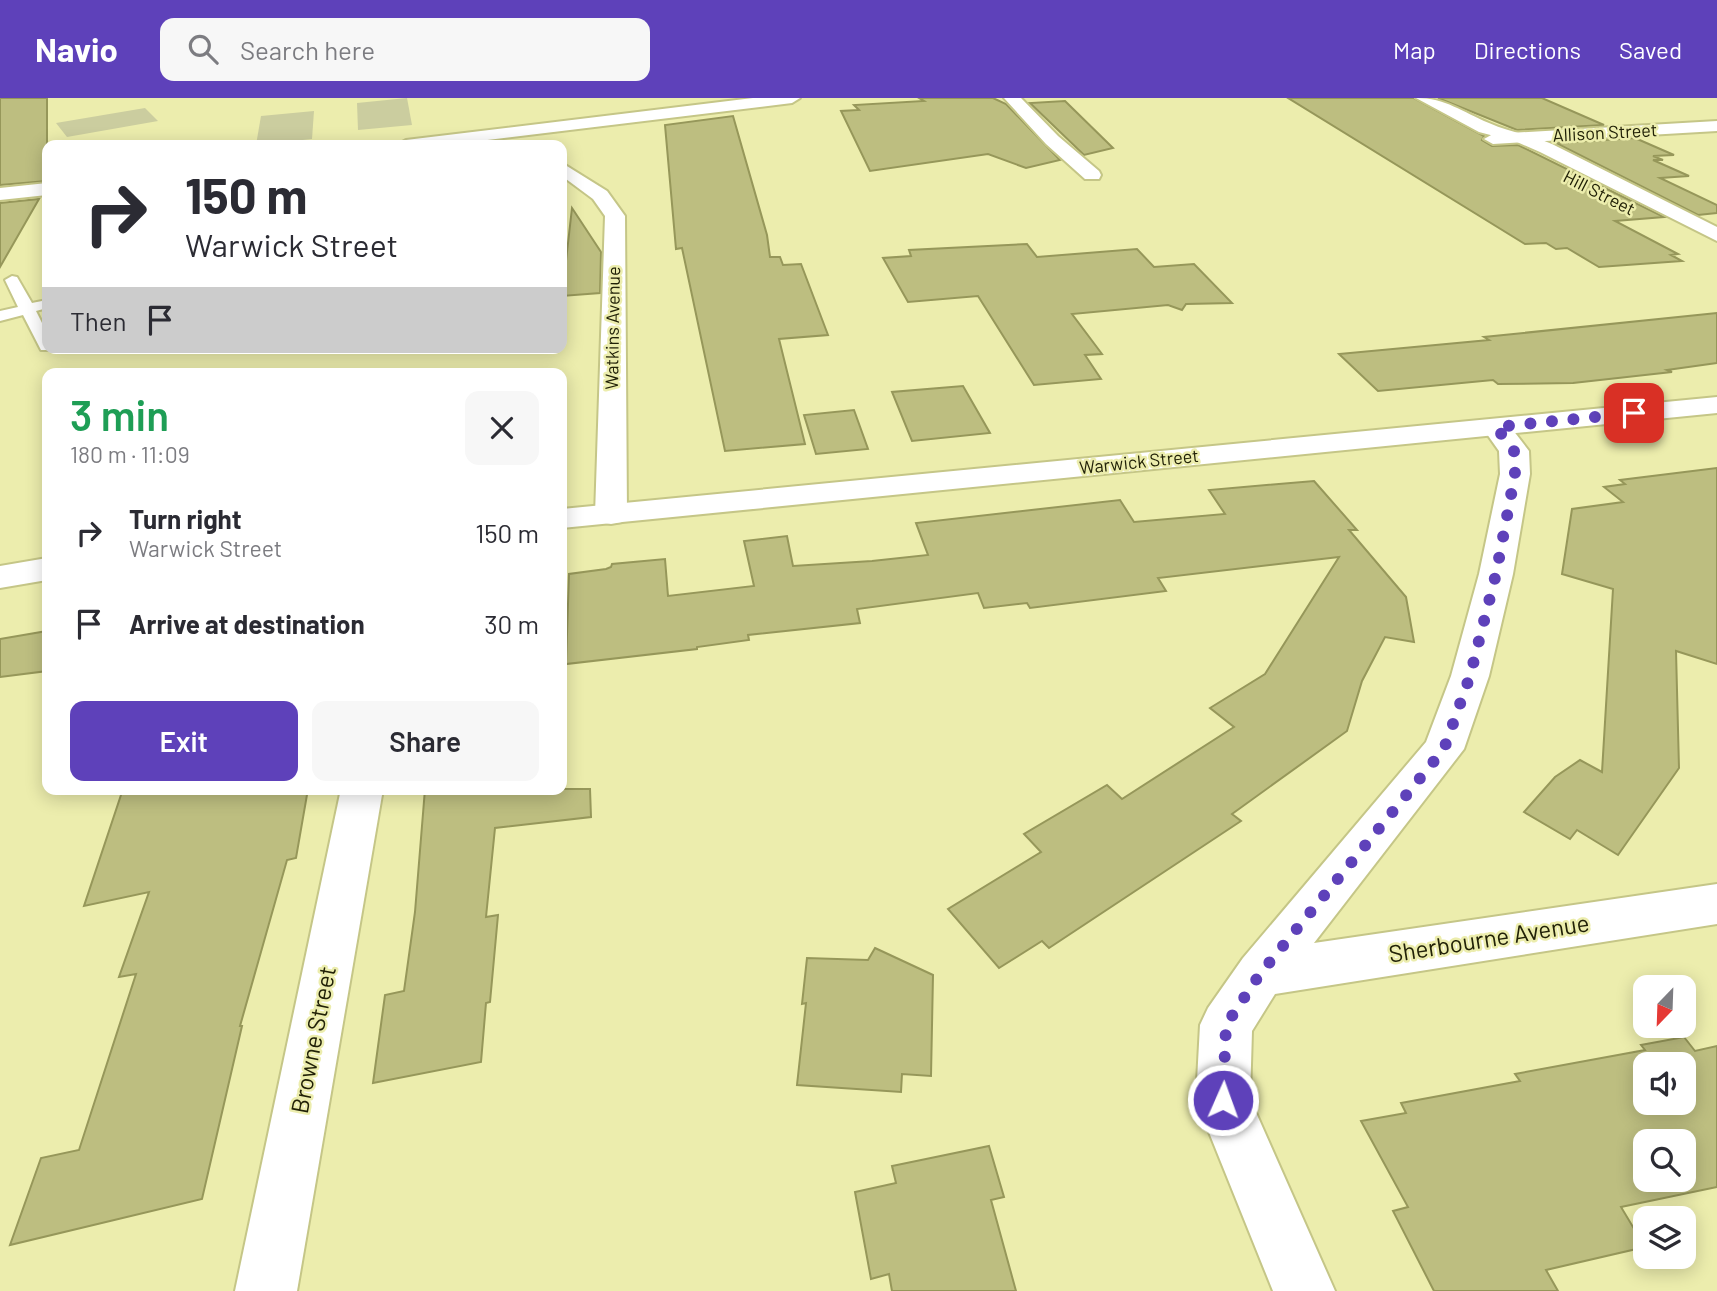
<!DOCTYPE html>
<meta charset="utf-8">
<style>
body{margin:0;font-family:Barlow,sans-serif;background:#f7f7f7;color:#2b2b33;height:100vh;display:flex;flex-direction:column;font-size:26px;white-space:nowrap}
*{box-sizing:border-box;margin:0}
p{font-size:23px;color:#7c7c81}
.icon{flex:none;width:38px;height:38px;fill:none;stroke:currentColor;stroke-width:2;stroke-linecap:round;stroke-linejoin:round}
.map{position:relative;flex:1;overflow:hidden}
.panel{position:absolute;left:42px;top:270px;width:525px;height:427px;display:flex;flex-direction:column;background:#fff;border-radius:14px;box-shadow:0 4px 18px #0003}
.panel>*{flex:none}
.top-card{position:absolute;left:42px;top:42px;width:525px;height:214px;border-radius:14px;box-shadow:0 4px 18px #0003;background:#fff;color:#2b2b33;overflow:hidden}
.needle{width:46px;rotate:203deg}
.tools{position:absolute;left:1633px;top:877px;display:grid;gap:14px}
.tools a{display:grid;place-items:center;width:63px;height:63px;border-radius:14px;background:#fff;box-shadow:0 4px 18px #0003;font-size:35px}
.pin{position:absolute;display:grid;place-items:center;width:60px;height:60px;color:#fff;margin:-30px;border-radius:14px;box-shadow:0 4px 10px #0006}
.me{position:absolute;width:77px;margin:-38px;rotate:2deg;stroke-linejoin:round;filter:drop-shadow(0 0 5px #0008)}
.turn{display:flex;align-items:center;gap:24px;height:147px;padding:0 28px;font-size:32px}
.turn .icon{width:91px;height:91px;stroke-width:2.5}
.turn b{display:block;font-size:49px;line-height:60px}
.then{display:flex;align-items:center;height:66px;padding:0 28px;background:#0003;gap:14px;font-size:26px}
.round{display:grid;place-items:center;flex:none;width:74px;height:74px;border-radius:14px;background:#f7f7f7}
.summary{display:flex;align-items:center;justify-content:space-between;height:119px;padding:0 28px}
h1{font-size:42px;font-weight:600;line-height:52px;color:#1e9e55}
.button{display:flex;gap:14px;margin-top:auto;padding:14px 28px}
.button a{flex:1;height:80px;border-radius:14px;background:#5e41ba;color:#fff;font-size:28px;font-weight:600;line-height:80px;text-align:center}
.button a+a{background:#f7f7f7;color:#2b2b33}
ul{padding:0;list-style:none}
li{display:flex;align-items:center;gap:21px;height:91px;padding:0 28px}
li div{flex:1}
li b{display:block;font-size:26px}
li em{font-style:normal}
header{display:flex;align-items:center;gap:42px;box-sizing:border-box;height:98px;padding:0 35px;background:#5e41ba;color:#fff}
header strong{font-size:33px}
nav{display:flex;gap:38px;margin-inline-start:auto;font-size:24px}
.search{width:490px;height:63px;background:#f7f7f7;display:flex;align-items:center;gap:18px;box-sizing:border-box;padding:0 24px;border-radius:14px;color:#7c7c81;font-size:26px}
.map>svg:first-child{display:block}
</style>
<header>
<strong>Navio</strong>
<div class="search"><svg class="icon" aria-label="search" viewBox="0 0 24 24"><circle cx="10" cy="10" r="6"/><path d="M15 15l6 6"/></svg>Search here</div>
<nav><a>Map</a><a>Directions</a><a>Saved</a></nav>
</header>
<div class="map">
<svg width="1717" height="1193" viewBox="0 0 1717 1193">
<rect width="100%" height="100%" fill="#ecedad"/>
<g fill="#cbcd9f">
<polygon points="407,0 412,27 358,32 357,5"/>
<polygon points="145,10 158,23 67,39 56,25"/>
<polygon points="314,13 312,41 256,47 261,18"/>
</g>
<g fill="#bdbe80" stroke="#96975a" stroke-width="2" fill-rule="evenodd">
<polygon points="0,0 47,0 47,83 0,87"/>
<polygon points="919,0 993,0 1006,6 1060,62 1026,70 988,56 870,73 841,13 859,12 854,7 924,3"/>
<polygon points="1288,0 1414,0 1484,38 1482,42 1492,48 1518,47 1664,119 1615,123 1678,156 1671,157 1682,163 1599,169 1567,150 1556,151 1546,145 1525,146"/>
<polygon points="1438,0 1542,0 1604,27 1517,32"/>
<polygon points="1065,3 1113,50 1084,57 1030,5"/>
<polygon points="733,18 767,137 770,159 780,159 783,167 801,166 828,237 779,241 805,346 725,353 682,150 676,151 665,27"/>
<polygon points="1635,40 1674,57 1653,58 1663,62 1653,62 1689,78 1660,80 1717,107 1717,115 1698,117 1556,45"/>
<polygon points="39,101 0,169 0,105"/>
<polygon points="572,110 601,154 600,195 562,198"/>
<polygon points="1027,146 1037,159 1137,151 1154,169 1194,166 1232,205 1186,206 1182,212 1168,207 1072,216 1102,256 1085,257 1101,281 1034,287 978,198 908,204 883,160 911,158 909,152"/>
<polygon points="1717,215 1717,265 1667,272 1672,274 1573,285 1498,286 1493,282 1378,293 1339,256 1489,242 1484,239"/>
<polygon points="963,288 990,335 912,343 892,294"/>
<polygon points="854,312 868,351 816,356 804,317"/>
<polygon points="1717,370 1717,566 1676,553 1679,670 1618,757 1577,732 1570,741 1524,714 1555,679 1580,662 1602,674 1613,491 1562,476 1572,411 1623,404 1604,389 1625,386 1620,382"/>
<polygon points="1314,383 1357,432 1349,432 1406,499 1414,544 1385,539 1362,583 1347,633 1232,716 1241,723 1049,850 1042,843 999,870 948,811 1041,754 1024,736 1107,687 1122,701 1234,629 1210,610 1265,576 1339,459 1158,480 1166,493 1030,510 1027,505 984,510 978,495 857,511 860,525 748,537 749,542 697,549 697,551 566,566 569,476 606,471 611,469 612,466 665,461 668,498 754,488 744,443 787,438 793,468 872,463 928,457 916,425 1120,402 1134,424 1225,416 1209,392"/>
<polygon points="47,533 47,573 0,579 0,541"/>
<polygon points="123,691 308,691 296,760 287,762 240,928 242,928 202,1101 10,1147 41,1060 79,1052 136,876 119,879 149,794 84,808"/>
<polygon points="425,691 590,691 591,719 495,730 486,819 498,817 490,904 486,905 481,964 373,985 385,897 404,893 415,814"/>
<polygon points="875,850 933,877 931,978 902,976 901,994 797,987 806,905 802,906 807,860 868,862"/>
<path d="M1684,939L1695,953L1717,948V1089L1621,1109L1645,1149L1546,1172L1558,1193H1434L1393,1113L1408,1109L1361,1023L1406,1015L1401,1005L1520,983L1515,976L1645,952L1641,947ZM1645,966H1684V1004H1645ZM1645,1043H1684V1082H1645Z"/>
<polygon points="989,1048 1004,1099 991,1102 1016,1193 892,1193 889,1176 871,1181 855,1094 896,1085 892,1068"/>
</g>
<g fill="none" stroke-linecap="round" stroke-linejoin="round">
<g stroke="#c5c687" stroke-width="4">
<polygon id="service" points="12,178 17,179 32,205 47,202 47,210 36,213 47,235 47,250 54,250 53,252 41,252 23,217 0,223 0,213 18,209 5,182"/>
</g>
<g stroke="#c5c687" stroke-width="4">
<g id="minor">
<polygon points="753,0 800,0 792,5 446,47 397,47 406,42"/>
<polygon points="1004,0 1021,0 1058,38 1099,73 1101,77 1099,81 1085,81 1046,46"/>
<polygon points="1717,23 1717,33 1493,46 1484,41 1493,36"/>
<polygon points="562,65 607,93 625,118 627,417 622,424 611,426 600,424 595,417 605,118 593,101 562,78"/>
<polygon points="47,85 47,97 0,102 0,90"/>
<polygon points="1496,321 1506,323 1529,353 1530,376 1513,476 1489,578 1464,651 1314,845 1717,786 1717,826 1275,896 1252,933 1250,1001 1335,1193 1273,1193 1196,1002 1200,927 1208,910 1243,860 1426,644 1451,578 1479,476 1500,376 1499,353 1482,329 1486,323"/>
<polygon points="341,691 383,691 297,1193 235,1193"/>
</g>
</g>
<g stroke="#c5c687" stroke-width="4">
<g id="tertiary">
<path d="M1416,0C1446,0 1462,14 1489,25C1509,34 1531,37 1552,46L1717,129V143L1540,54L1517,44L1479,34Z"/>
<polygon points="1717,299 1717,315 562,430 562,411"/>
<polygon points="47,460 47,482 0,490 0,468"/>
</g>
</g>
<use href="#service" fill="#fff" fill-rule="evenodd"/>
<use href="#minor" fill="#fff" fill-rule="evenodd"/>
<use href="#tertiary" fill="#fff" fill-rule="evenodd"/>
</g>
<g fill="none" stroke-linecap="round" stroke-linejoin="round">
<polyline stroke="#5e41ba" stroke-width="12" stroke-dasharray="0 21.6" points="1223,1002 1226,927 1260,876 1444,651 1470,578 1496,476 1515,376 1514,353 1496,329 1634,315"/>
</g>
<g text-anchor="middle" stroke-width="5" stroke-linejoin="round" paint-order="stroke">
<g font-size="18" fill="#212107" stroke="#ecedad">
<text transform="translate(1605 35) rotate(-3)" y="6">Allison Street</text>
<text transform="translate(1599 95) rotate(27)" y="6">Hill Street</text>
<text transform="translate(613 230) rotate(-89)" y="6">Watkins Avenue</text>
<text transform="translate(1139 364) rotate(-6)" y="6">Warwick Street</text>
</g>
<g font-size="24" fill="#212107" stroke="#ecedad">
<text transform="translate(1489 841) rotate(-9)" y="8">Sherbourne Avenue</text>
<text transform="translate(314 942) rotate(-79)" y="8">Browne Street</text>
</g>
</g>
</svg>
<div class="tools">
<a><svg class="needle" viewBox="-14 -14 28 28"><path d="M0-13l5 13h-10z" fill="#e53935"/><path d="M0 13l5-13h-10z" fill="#7c7c81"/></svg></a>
<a><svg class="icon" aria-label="sound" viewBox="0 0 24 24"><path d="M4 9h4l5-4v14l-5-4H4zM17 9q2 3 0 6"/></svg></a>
<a><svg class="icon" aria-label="search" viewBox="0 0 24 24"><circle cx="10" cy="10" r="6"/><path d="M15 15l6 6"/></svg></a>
<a><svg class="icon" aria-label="layers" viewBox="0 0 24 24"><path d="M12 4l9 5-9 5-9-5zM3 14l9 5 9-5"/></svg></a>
</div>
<div class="pin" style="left:1634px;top:315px;background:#d93025"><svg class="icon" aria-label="arrive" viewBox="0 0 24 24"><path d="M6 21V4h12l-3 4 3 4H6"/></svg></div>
<svg class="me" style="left:1223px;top:1002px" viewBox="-20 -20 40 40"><circle r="17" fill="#5e41ba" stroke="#fff" stroke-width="3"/><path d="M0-11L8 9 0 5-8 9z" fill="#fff"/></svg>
<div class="top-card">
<div class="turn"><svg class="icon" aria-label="right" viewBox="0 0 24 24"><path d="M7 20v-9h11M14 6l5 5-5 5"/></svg><div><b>150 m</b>Warwick Street</div></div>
<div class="then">Then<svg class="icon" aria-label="arrive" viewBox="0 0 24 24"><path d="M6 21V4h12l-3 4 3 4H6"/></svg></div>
</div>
<section class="panel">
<div class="summary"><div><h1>3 min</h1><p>180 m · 11:09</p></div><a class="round"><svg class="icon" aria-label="close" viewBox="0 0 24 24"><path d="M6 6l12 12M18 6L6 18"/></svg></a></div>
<ul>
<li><svg class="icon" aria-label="right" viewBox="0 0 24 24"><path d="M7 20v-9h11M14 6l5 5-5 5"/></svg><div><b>Turn right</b><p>Warwick Street</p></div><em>150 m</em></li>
<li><svg class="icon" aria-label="arrive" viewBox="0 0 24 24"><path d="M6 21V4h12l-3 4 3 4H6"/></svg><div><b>Arrive at destination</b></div><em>30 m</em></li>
</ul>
<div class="button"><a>Exit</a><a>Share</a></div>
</section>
</div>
